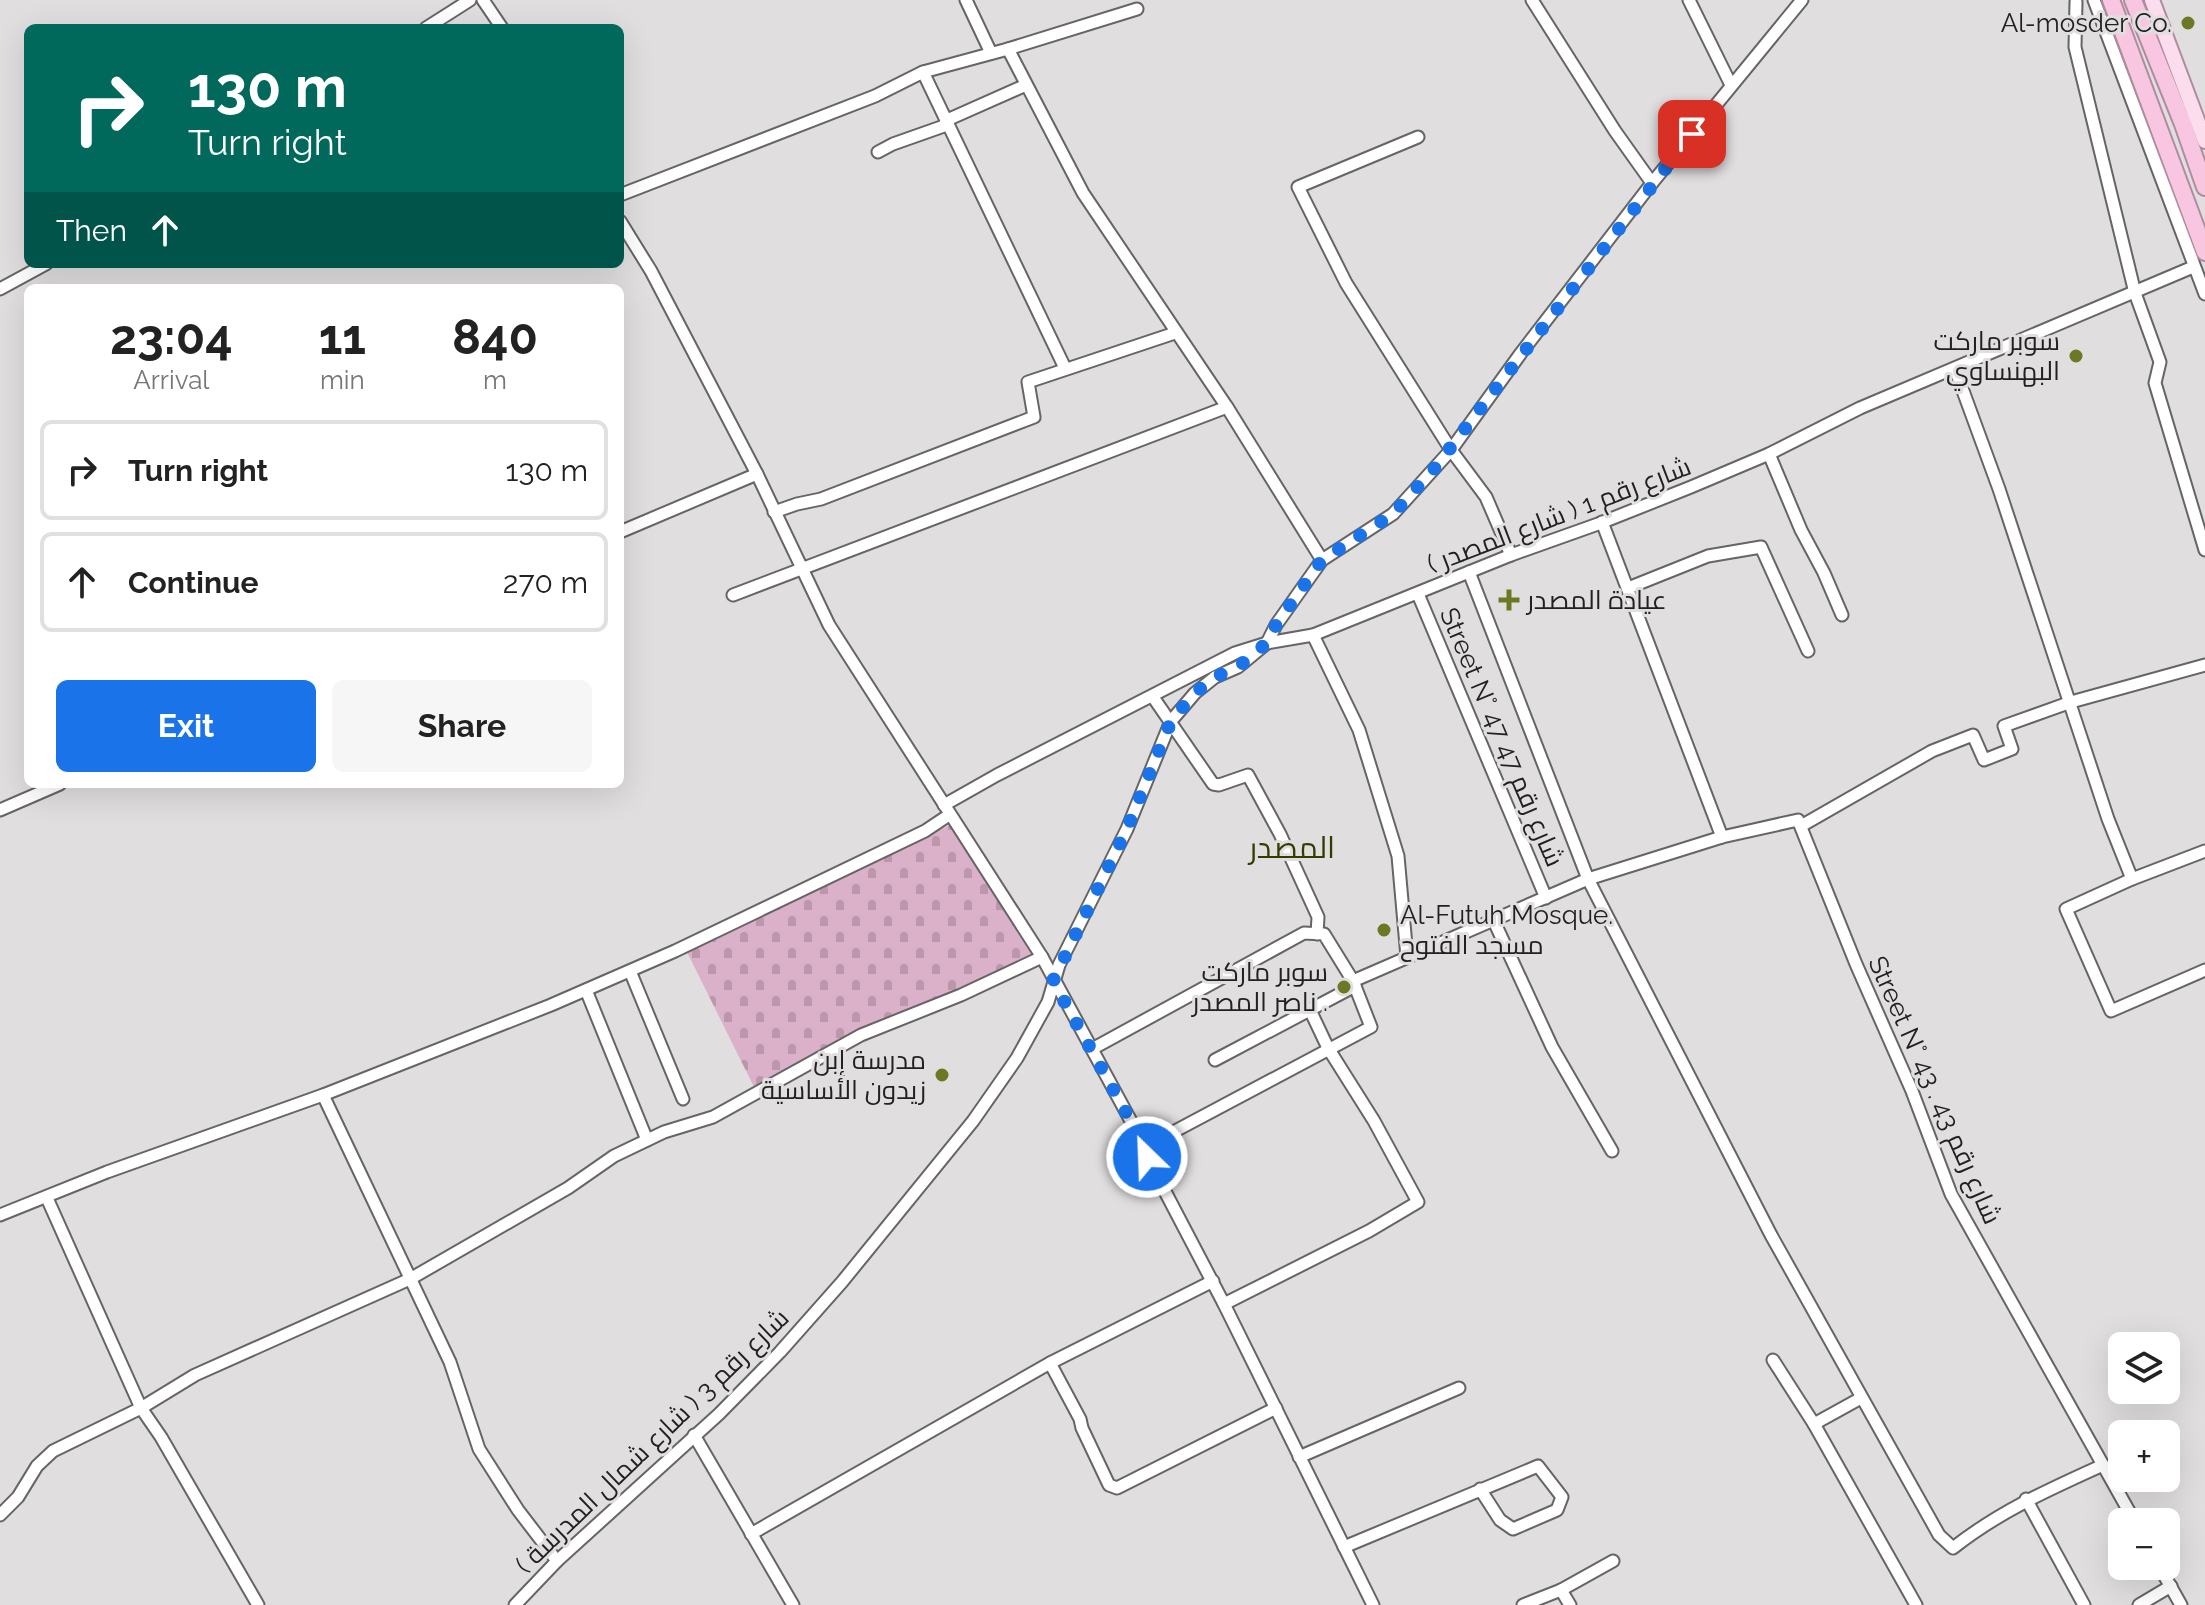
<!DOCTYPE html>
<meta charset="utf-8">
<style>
body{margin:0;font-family:Raleway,Cairo,sans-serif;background:#f6f6f6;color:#222;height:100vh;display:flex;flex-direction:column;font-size:30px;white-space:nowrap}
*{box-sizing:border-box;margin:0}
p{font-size:26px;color:#767676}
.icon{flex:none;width:44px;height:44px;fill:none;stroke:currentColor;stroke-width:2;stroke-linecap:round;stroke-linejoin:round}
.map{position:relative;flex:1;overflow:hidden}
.drawer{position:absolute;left:24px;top:284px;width:600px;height:504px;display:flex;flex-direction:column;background:#fff;border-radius:12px;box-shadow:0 8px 32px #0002}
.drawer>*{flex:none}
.guide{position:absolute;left:24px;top:24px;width:600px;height:244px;border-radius:12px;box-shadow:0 8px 32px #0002;background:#00695c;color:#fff;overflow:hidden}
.fabs{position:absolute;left:2108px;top:1332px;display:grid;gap:16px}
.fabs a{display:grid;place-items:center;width:72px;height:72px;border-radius:12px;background:#fff;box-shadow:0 8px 32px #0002;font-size:40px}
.pin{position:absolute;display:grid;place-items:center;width:68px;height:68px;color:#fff;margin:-34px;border-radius:16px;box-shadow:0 4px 12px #0006}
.me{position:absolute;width:88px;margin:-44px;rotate:336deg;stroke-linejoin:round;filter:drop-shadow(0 0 6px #0008)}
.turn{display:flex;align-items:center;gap:28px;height:168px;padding:0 32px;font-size:36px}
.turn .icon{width:104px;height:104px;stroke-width:2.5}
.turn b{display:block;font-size:56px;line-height:68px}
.then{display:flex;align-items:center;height:76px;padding:0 32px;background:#0003;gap:16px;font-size:30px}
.eta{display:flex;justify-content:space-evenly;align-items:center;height:136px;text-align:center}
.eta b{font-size:48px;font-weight:700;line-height:56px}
.cta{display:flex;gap:16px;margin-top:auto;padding:16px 32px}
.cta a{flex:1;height:92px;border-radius:12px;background:#1a73e8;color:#fff;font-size:32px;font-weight:700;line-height:92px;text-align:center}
.cta a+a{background:#f6f6f6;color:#222}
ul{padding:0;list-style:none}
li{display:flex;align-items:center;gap:24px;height:100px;margin:0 16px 12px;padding:0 16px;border:4px solid #e0e0e0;border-radius:12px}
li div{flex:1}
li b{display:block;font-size:30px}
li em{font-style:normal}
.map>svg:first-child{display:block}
</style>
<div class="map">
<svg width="2205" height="1605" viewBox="0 0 2205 1605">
<defs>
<pattern id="cemetery-stones" width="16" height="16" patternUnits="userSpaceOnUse" patternTransform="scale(2)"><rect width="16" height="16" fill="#dbb0c9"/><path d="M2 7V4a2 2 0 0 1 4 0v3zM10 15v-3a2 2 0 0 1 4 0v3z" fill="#bc97ac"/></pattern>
</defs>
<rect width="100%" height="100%" fill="#e1dedf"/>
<polygon fill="url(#cemetery-stones)" points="950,825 958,831 1035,959 755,1089 686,950"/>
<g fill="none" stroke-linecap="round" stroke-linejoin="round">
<g stroke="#676466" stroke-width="15">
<g id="minor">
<polyline points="483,0 502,28"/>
<polyline points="966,0 991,53"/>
<polyline points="1532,0 1615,131 1652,183"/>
<polyline points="1689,0 1731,85"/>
<polyline points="2094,0 2205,294"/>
<polyline points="2076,2 2075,47 2135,293 2160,362 2155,383 2205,550"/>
<polyline points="426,28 470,0"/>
<polyline points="1008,49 1137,9"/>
<polyline points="923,72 1065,368"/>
<polyline points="1418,137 1298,187 1346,283 1451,450 1486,497 1511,555"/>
<polyline points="878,152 893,144 944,126 947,120 1026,85"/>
<polyline points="620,195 875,96 923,72 1008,49 1083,193 1227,407 1322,560"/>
<polyline points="620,221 651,271 757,474 829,625 1042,957 1145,1147 1147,1157 1224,1304 1373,1605"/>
<polyline points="0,289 46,264"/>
<polyline points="1955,369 1999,489 2108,819 2132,879"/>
<polyline points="1769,454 1801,530 1824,573 1842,615"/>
<polyline points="774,512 797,504 821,499 1034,417 1028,382 1175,333"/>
<polyline points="1602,522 1722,837"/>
<polyline points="620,532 757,474"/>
<path d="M1469,572L1588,879L1771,1235L1939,1535L1953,1548C2000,1511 2050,1489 2103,1465"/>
<polyline points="1628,588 1708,556 1761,547 1808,651"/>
<polyline points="1418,594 1546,898"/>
<polyline points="733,595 1227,407"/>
<polyline points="1313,635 1359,730 1398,856 1407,957"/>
<polyline points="1153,697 1213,784 1219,785 1248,775 1280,834 1318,917 1317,934"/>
<polyline points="944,805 997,775 1235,653 1267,643 1313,635 1511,555 1598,524 1691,487 1769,454 1860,408 2193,267"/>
<polyline points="0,810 60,784"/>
<polyline points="1801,826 1932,751 1973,735 1984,760 2012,749 2004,726 2071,702 2205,665"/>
<polyline points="2205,851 2132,879 2066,909 2111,1011 2205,970"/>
<polyline points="1493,919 1552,1047 1612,1151"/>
<polyline points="630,971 683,1099"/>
<polyline points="1353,981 1588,879 1722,837 1798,820 1856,964 1912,1091 1951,1194 2135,1522"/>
<polyline points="586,990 647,1140"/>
<polyline points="1092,1049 1304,933 1324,934 1353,981 1371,1027 1145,1147"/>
<polyline points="1215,1060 1355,986"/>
<polyline points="323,1095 450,1362 479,1449 518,1510 557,1561"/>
<polyline points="47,1198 141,1408 161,1437 258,1605"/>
<polyline points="0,1215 107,1172 323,1095 551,1005 675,951 925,831 949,815"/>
<polyline points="1224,1304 1369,1231 1418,1202 1374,1121 1328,1048 1310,1010"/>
<polyline points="1773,1360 1814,1424 1916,1605"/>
<polyline points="1050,1363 1080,1419 1082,1428 1109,1485 1117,1488 1276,1408"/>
<polyline points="1814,1424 1861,1398"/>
<polyline points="694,1435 793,1605"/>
<polyline points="1299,1457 1459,1388"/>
<polyline points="2026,1499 2084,1605"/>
<polyline points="0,1515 18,1497 37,1466 53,1451 141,1408 195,1375 410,1279 568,1188 614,1156 664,1132 713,1117 861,1035 961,995 1042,957"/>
<polyline points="751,1534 1050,1363 1213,1281"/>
<polyline points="1344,1547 1538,1466 1562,1497 1557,1510 1513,1529 1500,1520 1480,1489"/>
<polyline points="2159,1566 2181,1605"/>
<polyline points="1561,1590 1570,1605"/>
<polyline points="515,1605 557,1561 719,1414 780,1352 842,1282 973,1121 1017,1058 1048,1002 1059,965 1127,829 1171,721 1195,693 1215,677 1238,667 1267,643 1276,625 1322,560 1393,514 1451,450 1521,353 1652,183 1802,0"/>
<polyline points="1523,1605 1561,1590 1613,1561"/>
<polyline points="2139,1605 2171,1586"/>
</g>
</g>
<g stroke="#ae8c9f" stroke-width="18">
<polyline id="major" points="2152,0 2205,141"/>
</g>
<g stroke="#ae8c9f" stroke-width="20">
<g id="highway">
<polyline points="2111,0 2205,252"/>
<polyline points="2133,0 2183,124 2205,187"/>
</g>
</g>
<use href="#minor" stroke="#fff" stroke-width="11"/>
<use href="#major" stroke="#fbddee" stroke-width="14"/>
<use href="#highway" stroke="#f9c6e2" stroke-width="16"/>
</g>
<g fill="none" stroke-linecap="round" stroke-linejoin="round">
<polyline stroke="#1a73e8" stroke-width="14" stroke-dasharray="0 25.2" points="1147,1157 1145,1147 1053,981 1127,829 1171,721 1195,693 1215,677 1238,667 1267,643 1276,625 1322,560 1393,514 1434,469 1692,134"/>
</g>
<g fill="#6c7823" stroke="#e1dedf" stroke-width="3">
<circle cx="2188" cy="23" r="8"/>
<circle cx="2076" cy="356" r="8"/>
<path d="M1505 588h8v8h8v8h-8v8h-8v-8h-8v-8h8z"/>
<circle cx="1384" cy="930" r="8"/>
<circle cx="1344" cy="987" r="8"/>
<circle cx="942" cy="1075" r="8"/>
</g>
<g text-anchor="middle" stroke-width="6" stroke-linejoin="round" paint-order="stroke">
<g font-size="26" fill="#222122" stroke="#e1dedf" text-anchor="end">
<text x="2172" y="32">Al-mosder Co.</text>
<text x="2060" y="350">سوبر ماركت<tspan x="2060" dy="30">البهنساوي</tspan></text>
<text x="1527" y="609" text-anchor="start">عيادة المصدر</text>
<text x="1400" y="924" text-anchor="start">Al-Futuh Mosque.<tspan x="1400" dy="30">مسجد الفتوح</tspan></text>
<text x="1328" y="981">سوبر ماركت<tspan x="1328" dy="30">ناصر المصدر .</tspan></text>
<text x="926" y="1069">مدرسة إبن<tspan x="926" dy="30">زيدون الأساسية</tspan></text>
</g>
<g font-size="26" fill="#222122" stroke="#e1dedf">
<text transform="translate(1559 515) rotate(-21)" y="9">شارع رقم 1 ( شارع المصدر )</text>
<text transform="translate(1502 737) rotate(67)" y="9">Street N° 47 شارع رقم 47</text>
<text transform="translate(1935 1090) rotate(66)" y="9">Street N° 43 . شارع رقم 43</text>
<text transform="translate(652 1441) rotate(-44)" y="9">شارع رقم 3 ( شارع شمال المدرسة )</text>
</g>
<g font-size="30" fill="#353c00" stroke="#e1dedf">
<text x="1292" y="858">المصدر</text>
</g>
</g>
</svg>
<div class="fabs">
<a><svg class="icon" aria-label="layers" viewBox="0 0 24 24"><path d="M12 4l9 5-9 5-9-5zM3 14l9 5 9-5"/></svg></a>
<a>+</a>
<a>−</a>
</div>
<div class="pin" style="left:1692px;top:134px;background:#d93025"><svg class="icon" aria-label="arrive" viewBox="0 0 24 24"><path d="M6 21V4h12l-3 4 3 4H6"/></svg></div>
<svg class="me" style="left:1147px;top:1157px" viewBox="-20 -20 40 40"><circle r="17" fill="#1a73e8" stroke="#fff" stroke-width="3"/><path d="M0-11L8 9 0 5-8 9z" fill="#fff"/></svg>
<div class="guide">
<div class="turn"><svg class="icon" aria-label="right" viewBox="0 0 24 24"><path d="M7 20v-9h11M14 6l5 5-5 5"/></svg><div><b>130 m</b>Turn right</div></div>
<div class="then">Then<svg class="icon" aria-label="ahead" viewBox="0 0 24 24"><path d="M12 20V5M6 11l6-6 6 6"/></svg></div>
</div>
<section class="drawer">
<div class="eta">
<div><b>23:04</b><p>Arrival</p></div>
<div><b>11</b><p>min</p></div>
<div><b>840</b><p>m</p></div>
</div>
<ul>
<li><svg class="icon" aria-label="right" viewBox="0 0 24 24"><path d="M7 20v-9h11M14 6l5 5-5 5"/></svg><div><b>Turn right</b></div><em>130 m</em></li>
<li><svg class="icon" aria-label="ahead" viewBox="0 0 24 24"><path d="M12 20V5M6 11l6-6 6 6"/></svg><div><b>Continue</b></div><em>270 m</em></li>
</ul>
<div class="cta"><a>Exit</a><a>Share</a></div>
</section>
</div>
